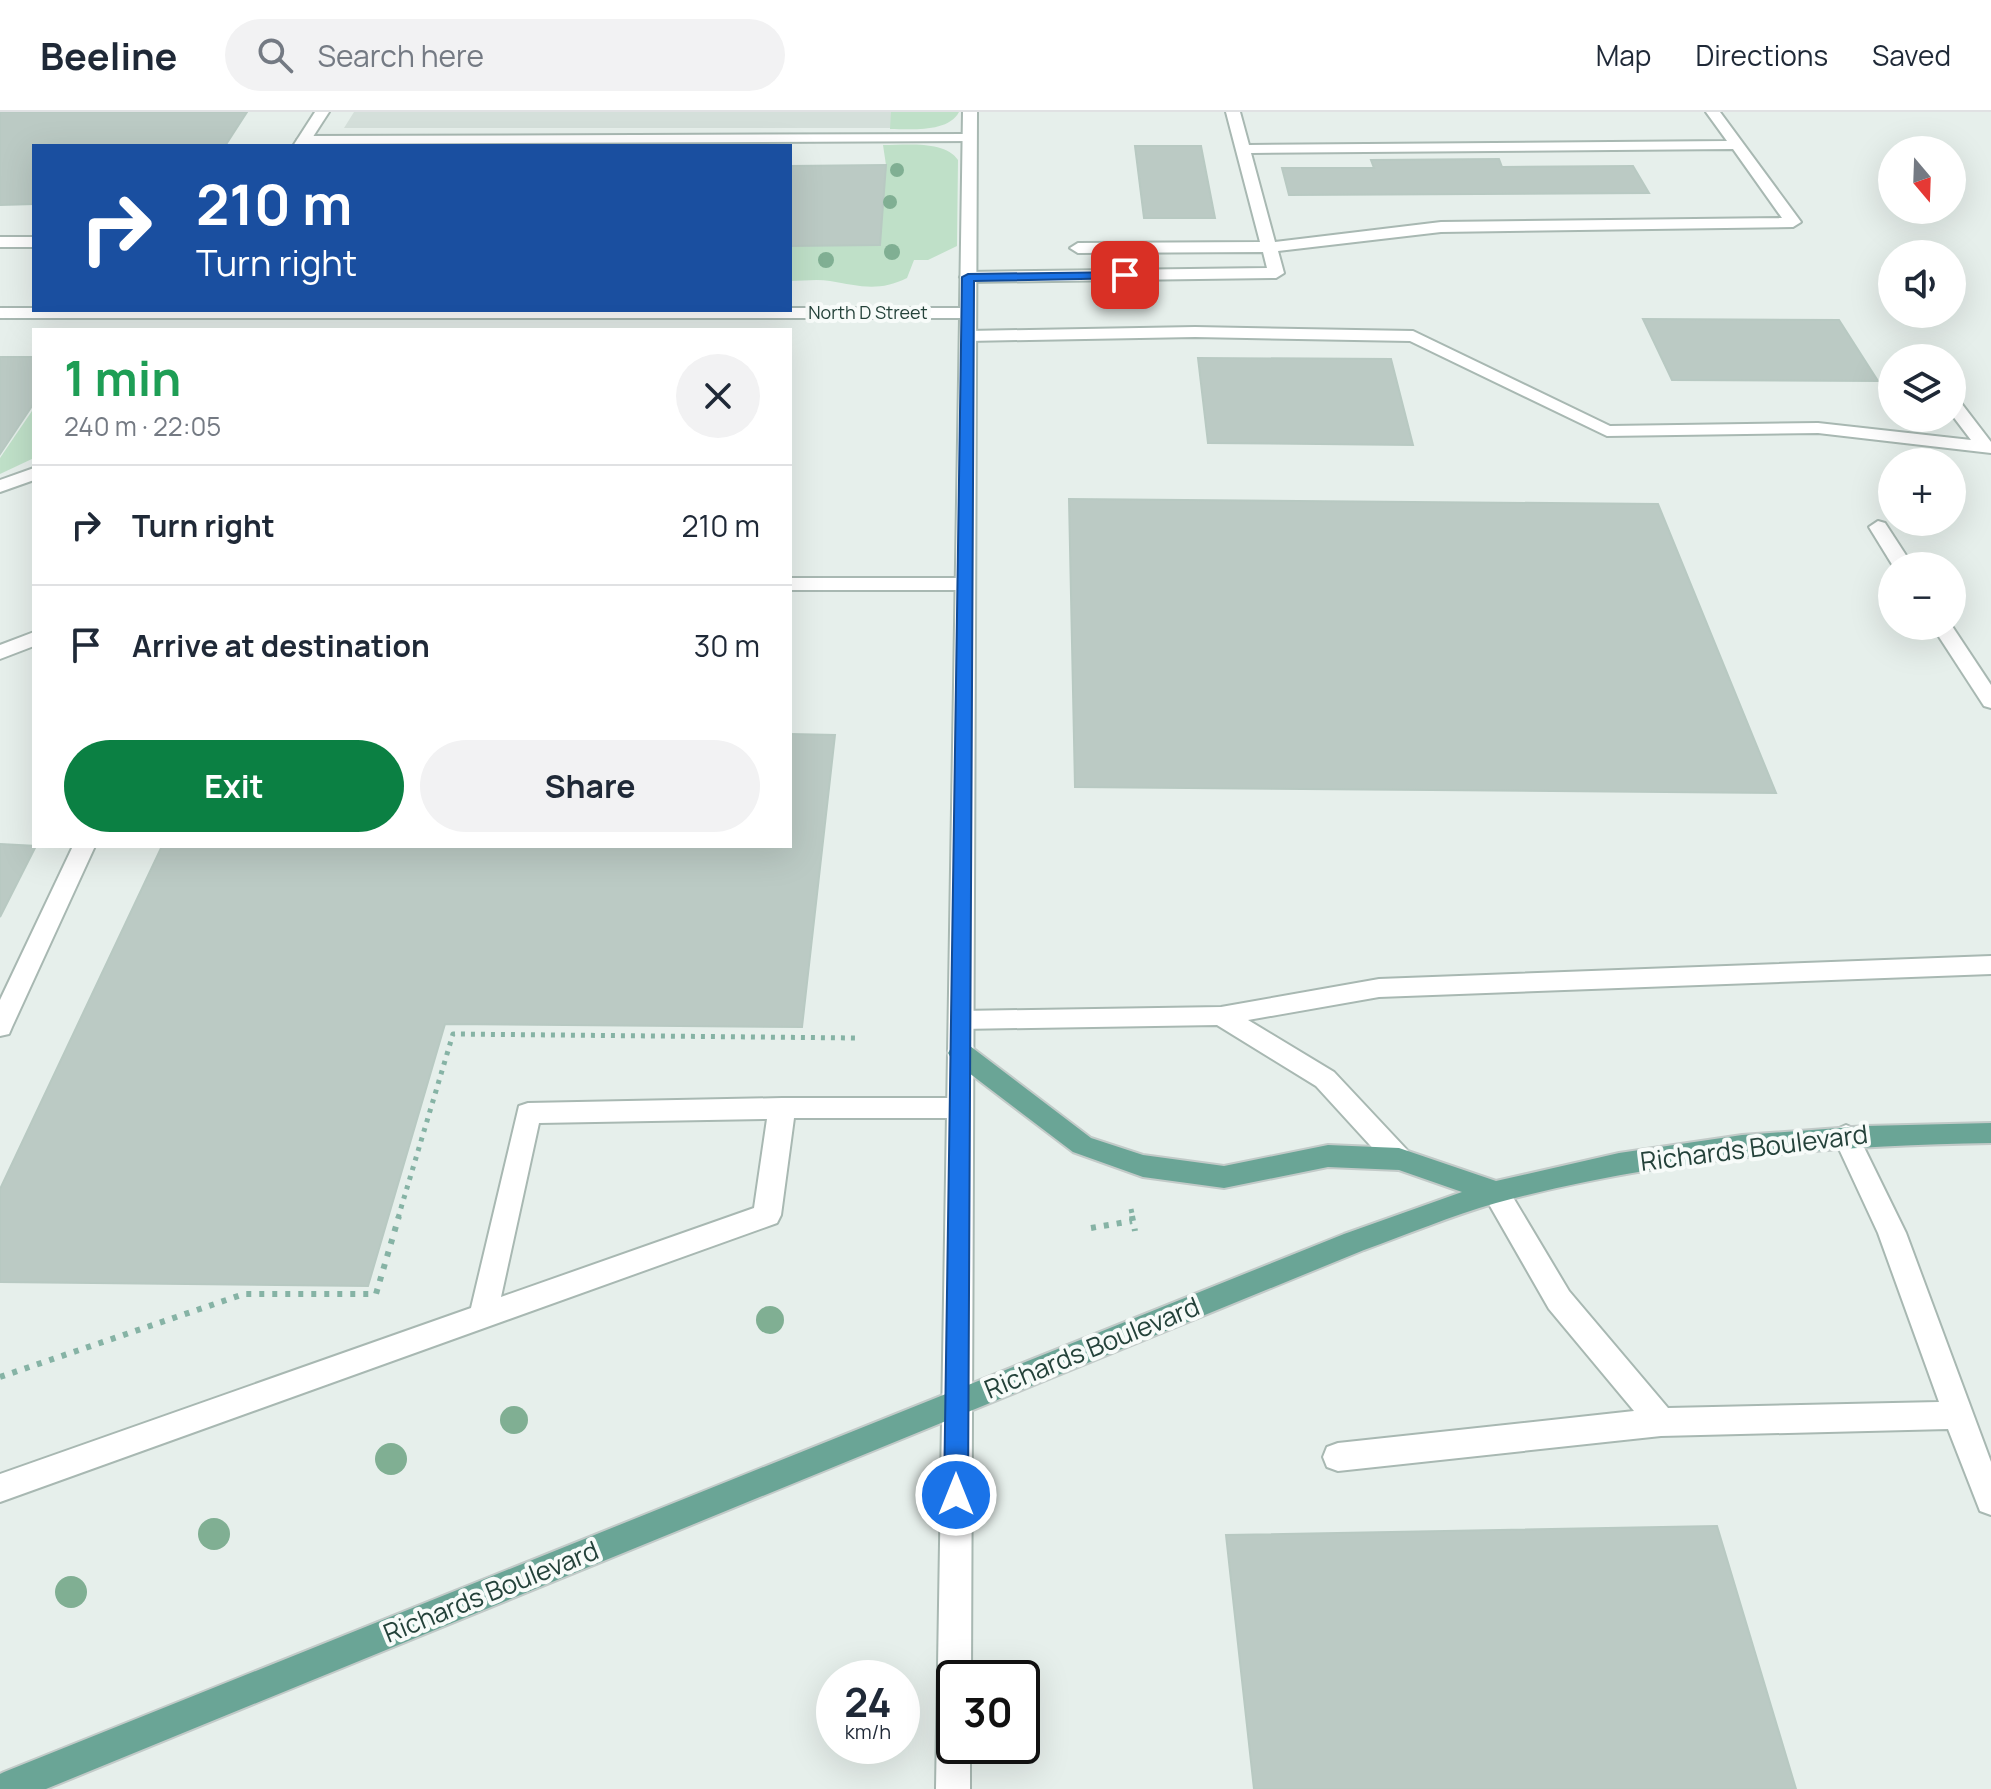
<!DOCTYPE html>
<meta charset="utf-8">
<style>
body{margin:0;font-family:Manrope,sans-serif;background:#f2f2f3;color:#1f2937;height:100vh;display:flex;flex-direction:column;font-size:30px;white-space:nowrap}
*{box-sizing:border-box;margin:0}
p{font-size:26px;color:#747a83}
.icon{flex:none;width:44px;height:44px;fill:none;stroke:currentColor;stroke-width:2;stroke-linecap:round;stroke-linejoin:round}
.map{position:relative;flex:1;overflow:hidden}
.panel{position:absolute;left:32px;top:216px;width:760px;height:520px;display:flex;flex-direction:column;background:#fff;border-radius:0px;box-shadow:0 8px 32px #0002}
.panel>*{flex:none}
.top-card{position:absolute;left:32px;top:32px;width:760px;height:168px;border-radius:0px;box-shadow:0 8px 32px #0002;background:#1a4fa0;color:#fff;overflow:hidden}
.needle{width:52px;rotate:161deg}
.buttons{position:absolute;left:1878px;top:24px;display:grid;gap:16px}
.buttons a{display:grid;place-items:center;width:88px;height:88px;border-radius:50%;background:#fff;box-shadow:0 8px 32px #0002;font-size:40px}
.speed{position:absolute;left:816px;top:1548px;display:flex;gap:16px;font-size:40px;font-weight:700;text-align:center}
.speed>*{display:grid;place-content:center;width:104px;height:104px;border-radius:50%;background:#fff;box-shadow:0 8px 32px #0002;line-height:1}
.speed small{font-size:20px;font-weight:400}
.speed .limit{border:4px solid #111;border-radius:12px;background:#fff;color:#111}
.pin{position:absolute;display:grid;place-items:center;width:68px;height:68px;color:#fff;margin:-34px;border-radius:16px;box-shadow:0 4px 12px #0006}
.me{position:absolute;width:88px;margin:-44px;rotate:0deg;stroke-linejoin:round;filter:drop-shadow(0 0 6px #0008)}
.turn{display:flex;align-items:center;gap:28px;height:168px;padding:0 32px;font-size:36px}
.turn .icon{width:104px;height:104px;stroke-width:2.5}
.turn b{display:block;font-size:56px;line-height:68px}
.round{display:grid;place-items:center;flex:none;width:84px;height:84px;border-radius:42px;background:#f2f2f3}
.overview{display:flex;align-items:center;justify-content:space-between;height:136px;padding:0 32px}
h1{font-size:48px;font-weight:700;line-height:60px;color:#1e9e55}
.primary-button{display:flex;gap:16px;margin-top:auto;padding:16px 32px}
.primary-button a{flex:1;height:92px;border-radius:48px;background:#0b8043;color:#fff;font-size:32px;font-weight:700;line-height:92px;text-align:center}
.primary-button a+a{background:#f2f2f3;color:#1f2937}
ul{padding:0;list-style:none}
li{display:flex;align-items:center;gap:24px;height:120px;padding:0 32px;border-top:2px solid #e0e1e3}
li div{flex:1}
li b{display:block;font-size:30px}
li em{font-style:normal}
header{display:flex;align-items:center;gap:48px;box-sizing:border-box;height:112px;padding:0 40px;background:#fff;border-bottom:2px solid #e0e1e3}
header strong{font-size:38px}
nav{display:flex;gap:44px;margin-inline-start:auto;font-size:28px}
.search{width:560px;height:72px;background:#f2f2f3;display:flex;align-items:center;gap:20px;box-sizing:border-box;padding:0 28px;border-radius:44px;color:#747a83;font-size:30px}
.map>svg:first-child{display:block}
</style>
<header>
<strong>Beeline</strong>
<div class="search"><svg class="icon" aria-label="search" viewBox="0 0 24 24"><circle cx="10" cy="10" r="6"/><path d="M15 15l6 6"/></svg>Search here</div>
<nav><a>Map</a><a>Directions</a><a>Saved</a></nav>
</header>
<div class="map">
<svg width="1991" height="1677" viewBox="0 0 1991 1677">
<rect width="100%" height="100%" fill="#e6efeb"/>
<polygon fill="#d4dfda" points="354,0 906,0 905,16 344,16"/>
<g fill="#bfe0c8">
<path d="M891,0H959C948,21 910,17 890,17Z"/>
<path d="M883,33C905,33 945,28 958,48L957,134L928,148H914L907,166C879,180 859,174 830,169C817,167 803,169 790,169V134L879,133L886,53Z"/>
<polygon points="34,296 34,346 0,362 0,346"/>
</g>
<g fill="#bbcac4" stroke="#b8c9c2" stroke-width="2">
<polygon points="0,0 247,0 225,34 34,34 34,92 0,93"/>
<polygon points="1135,34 1201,34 1215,106 1144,106"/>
<polygon points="1499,47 1502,55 1633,54 1649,81 1289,83 1282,56 1374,56 1371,48"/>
<polygon points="886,53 880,133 790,134 790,54"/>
<polygon points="1643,207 1839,208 1878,269 1672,268"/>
<polygon points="0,245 34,245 34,291 0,342"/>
<polygon points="1198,246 1391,247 1413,333 1208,331"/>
<polygon points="1069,387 1658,392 1776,681 1075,675"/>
<polygon points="790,622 835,623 802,915 445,912 368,1174 0,1170 0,1077 162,734 790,734"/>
<polygon points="0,732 36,734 0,805"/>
<polygon points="1717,1414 1796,1677 1254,1677 1226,1423"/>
</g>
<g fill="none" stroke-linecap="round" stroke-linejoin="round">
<g stroke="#a8b8b2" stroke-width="4">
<g id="lane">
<path d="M1226,0H1240L1249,33L1727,29L1706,0H1720L1801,110L1793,115L1441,120L1278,139L1284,161L1276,166L968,170L960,165L968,160L1267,156L1263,140L1078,141L1070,136L1078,131L1260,130ZM1733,37L1782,106L1441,110L1275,130L1251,41Z"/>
<polygon points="969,22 974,23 974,29 304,32 297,28 304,24"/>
<rect x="0" y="125" width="34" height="10"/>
<polygon points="1195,215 1413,219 1610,314 1818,311 1971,328 1952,303 1952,286 1958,287 1991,330 1991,341 1818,321 1607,324 1410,229 1195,225 968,229 960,224 968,219"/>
<polygon points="34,356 34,368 0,380 0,368"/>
<polygon points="1878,409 1885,411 1913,454 1893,454 1869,415"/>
<polygon points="790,466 965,466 975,472 965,478 790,478"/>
<polygon points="1932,514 1952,514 1991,573 1991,596 1984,594"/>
<polygon points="34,520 34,534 0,547 0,533"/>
<polygon points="73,734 95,734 12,915 9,922 0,924 0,888"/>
<polygon points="1991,844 1991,862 1379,885 1248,908 1334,960 1408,1039 1412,1047 1408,1055 1399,1058 1390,1055 1316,974 1217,913 961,917 952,915 949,908 952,901 961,899 1221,895 1379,867"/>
<path d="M782,986H959L968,989L972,996L968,1003L959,1006H794L781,1103L777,1111L0,1390V1362L471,1196L519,994L528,991ZM767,1007L754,1096L501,1185L539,1011Z"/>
<polygon points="1846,1013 1855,1017 1906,1121 1991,1350 1991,1403 1980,1399 1948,1317 1661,1324 1338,1359 1327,1355 1323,1345 1327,1335 1338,1331 1634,1299 1549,1197 1482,1080 1485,1072 1495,1069 1505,1072 1569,1179 1668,1296 1939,1290 1878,1121 1833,1024 1837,1017"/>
</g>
</g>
<g stroke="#a8b8b2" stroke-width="4">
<g id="street">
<polygon points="315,0 329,0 307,34 293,34"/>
<polygon points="963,0 977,0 971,1566 954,1566 954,1634 970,1634 970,1677 936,1677 960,206 0,206 0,196 960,196"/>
</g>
</g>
<g stroke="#c2cac8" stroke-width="4">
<path id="primary" d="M961,931L970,934L1091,1026L1143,1043L1224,1054L1328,1033L1399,1036L1496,1069L1619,1041L1742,1023L1866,1014L1991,1011V1031C1824,1034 1658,1047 1496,1091C1451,1104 1408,1122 1364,1138L46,1677H0V1662L4,1660L1344,1122L1462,1080L1399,1058L1328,1055L1224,1076L1143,1065L1073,1040L952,948L948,941L952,934Z"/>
</g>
<g stroke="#86b3a5" stroke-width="5" stroke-dasharray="4 6" stroke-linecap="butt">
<polyline points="1131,1097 1133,1106"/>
<polyline points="398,1106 453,922 856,926"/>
</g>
<g stroke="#86b3a5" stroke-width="6" stroke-dasharray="5 8" stroke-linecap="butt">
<polyline points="1132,1104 1135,1119"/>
<polyline points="1091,1116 1132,1109"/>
<polyline points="0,1265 244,1182 376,1182 399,1104"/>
</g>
<use href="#lane" fill="#fff" fill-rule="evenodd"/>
<use href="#street" fill="#fff" fill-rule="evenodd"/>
<use href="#primary" fill="#6aa596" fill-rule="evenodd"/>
</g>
<g fill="#80af93">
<circle cx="897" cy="58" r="7"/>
<circle cx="890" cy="90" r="7"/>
<circle cx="892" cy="140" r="8"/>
<circle cx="826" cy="148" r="8"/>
<circle cx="770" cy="1208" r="14"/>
<circle cx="514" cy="1308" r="14"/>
<circle cx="391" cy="1347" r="16"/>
<circle cx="214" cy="1422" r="16"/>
<circle cx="71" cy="1480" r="16"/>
</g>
<polygon fill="#1a73e8" stroke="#114b97" stroke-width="2" points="1125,160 1131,163 1130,166 974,169 968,1383 964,1390 956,1394 948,1390 944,1383 962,165 968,162"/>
<g text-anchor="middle" stroke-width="8" stroke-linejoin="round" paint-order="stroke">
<g font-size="18" fill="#24423a" stroke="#f7fbf9">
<text x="868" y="207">North D Street</text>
</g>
<g font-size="26" fill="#24423a" stroke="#f7fbf9">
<text transform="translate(1754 1036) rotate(-7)" y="9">Richards Boulevard</text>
<text transform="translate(1092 1236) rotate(-22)" y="9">Richards Boulevard</text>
<text transform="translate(491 1480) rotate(-22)" y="9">Richards Boulevard</text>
</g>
</g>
</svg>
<div class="buttons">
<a><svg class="needle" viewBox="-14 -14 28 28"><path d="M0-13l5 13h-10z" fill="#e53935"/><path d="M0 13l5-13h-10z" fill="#747a83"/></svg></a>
<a><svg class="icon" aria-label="sound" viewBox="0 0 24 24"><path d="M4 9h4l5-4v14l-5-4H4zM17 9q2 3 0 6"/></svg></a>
<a><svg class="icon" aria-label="layers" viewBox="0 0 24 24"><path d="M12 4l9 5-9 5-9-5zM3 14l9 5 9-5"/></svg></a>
<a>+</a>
<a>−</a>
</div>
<div class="speed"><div>24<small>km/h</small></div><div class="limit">30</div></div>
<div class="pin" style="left:1125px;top:163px;background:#d93025"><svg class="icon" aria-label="arrive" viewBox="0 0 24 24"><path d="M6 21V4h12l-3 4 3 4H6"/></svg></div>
<svg class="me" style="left:956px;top:1383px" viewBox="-20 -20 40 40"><circle r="17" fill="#1a73e8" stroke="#fff" stroke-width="3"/><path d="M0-11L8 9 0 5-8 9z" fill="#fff"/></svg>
<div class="top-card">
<div class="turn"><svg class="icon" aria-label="right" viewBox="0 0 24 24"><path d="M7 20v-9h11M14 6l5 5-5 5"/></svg><div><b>210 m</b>Turn right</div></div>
</div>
<section class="panel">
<div class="overview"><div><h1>1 min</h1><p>240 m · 22:05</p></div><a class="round"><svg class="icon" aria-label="close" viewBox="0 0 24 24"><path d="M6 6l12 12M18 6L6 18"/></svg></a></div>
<ul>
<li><svg class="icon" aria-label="right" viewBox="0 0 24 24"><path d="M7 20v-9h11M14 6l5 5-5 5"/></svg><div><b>Turn right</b></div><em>210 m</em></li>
<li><svg class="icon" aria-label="arrive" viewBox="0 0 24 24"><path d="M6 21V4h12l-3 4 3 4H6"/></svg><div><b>Arrive at destination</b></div><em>30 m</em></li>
</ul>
<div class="primary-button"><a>Exit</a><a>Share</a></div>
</section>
</div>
